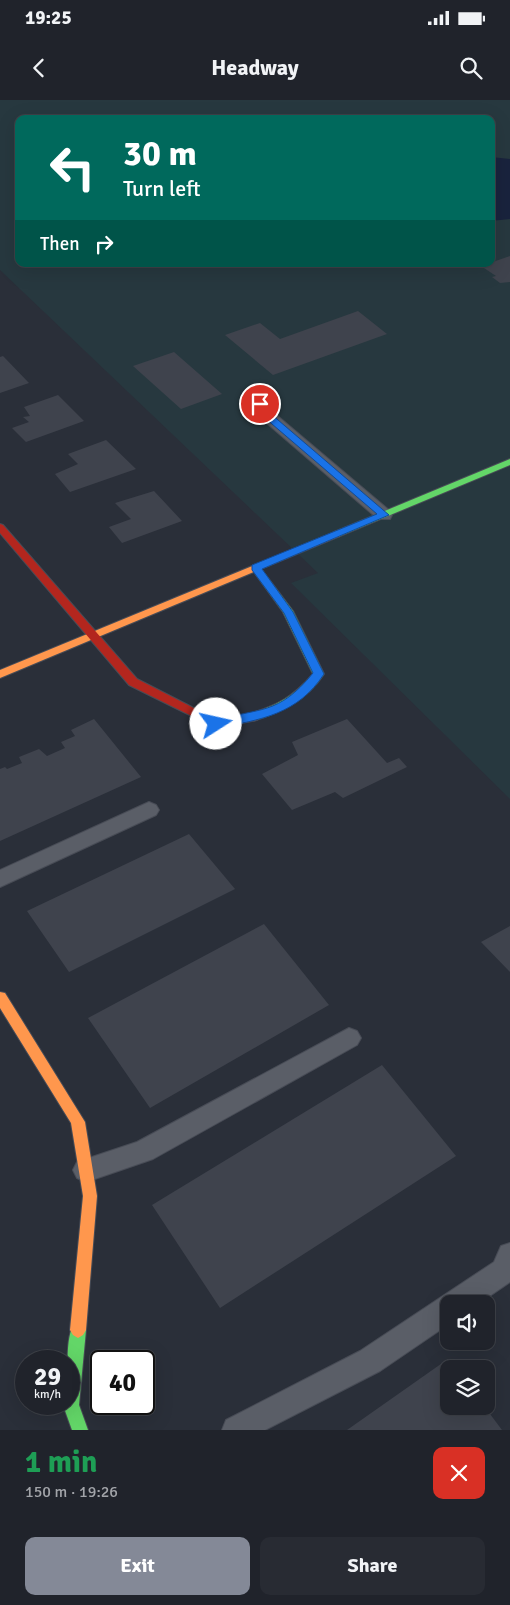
<!DOCTYPE html>
<meta charset="utf-8">
<style>
body{margin:0;font-family:Signika,sans-serif;background:#282b33;color:#f1f3f6;height:100vh;display:flex;flex-direction:column;font-size:19px;white-space:nowrap}
*{box-sizing:border-box;margin:0}
p{font-size:16px;color:#a2a4a9}
.icon{flex:none;width:28px;height:28px;fill:none;stroke:currentColor;stroke-width:2;stroke-linecap:round;stroke-linejoin:round}
.map{position:relative;height:1330px;overflow:hidden}
.panel{display:flex;flex-direction:column;background:#20232b;flex:1}
.panel>*{flex:none}
.guide{position:absolute;left:15px;top:15px;width:480px;height:152px;border-radius:10px;box-shadow:0 5px 20px #0002,0 0 0 1px #3d4047;background:#00695c;color:#fff;overflow:hidden}
.fabs{position:absolute;left:440px;top:1195px;display:grid;gap:10px}
.fabs a{display:grid;place-items:center;width:55px;height:55px;border-radius:10px;background:#20232b;box-shadow:0 5px 20px #0002,0 0 0 1px #3d4047;font-size:25px}
.speed{position:absolute;left:15px;top:1250px;display:flex;gap:10px;font-size:25px;font-weight:700;text-align:center}
.speed>*{display:grid;place-content:center;width:65px;height:65px;border-radius:50%;background:#20232b;box-shadow:0 5px 20px #0002,0 0 0 1px #3d4047;line-height:1}
.speed small{font-size:12px;font-weight:400}
.speed .limit{border:2px solid #111;border-radius:8px;background:#fff;color:#111}
.pin{position:absolute;display:grid;place-items:center;width:42px;height:42px;color:#fff;margin:-21px;border:2px solid #fff;border-radius:50%;box-shadow:0 1px 5px #0007}
.me{position:absolute;width:55px;margin:-28px;rotate:80deg;stroke-linejoin:round;filter:drop-shadow(0 0 4px #0008)}
.turn{display:flex;align-items:center;gap:18px;height:105px;padding:0 25px;font-size:22px}
.turn .icon{width:65px;height:65px;stroke-width:2.5}
.turn b{display:block;font-size:35px;line-height:42px}
.then{display:flex;align-items:center;height:48px;padding:0 25px;background:#0003;gap:10px;font-size:19px}
.round{display:grid;place-items:center;flex:none;width:52px;height:52px;border-radius:10px;background:#282b33}
.overview{display:flex;align-items:center;justify-content:space-between;height:85px;padding:0 25px}
h1{font-size:30px;font-weight:800;line-height:38px;color:#1e9e55}
.primary-button{display:flex;gap:10px;margin-top:auto;padding:10px 25px}
.primary-button a{flex:1;height:58px;border-radius:10px;background:#848997;color:#fff;font-size:20px;font-weight:800;line-height:58px;text-align:center}
.primary-button a+a{background:#282b33;color:#f1f3f6}
.status{display:flex;justify-content:space-between;align-items:center;height:35px;padding:0 25px;background:#20232b;direction:ltr}
.status svg{height:14px;fill:currentColor}
header{display:flex;justify-content:space-between;align-items:center;height:65px;padding:0 25px;background:#20232b;font-size:22px;font-weight:800}
.map>svg:first-child{display:block}
</style>
<div class="status"><b>19:25</b><svg viewBox="0 0 49 12"><path d="M0 12V9h3v3zM5 12V6h3v6zM10 12V3h3v9zM15 12V0h3v12zM26 1h20v11H26zM47 4h2v5h-2z"/></svg></div>
<header><svg class="icon" aria-label="back" viewBox="0 0 24 24"><path d="M15 5l-7 7 7 7"/></svg>Headway<svg class="icon" aria-label="search" viewBox="0 0 24 24"><circle cx="10" cy="10" r="6"/><path d="M15 15l6 6"/></svg></header>
<div class="map">
<svg width="510" height="1330" viewBox="0 0 510 1330">
<rect width="100%" height="100%" fill="#2a2f39"/>
<path fill="#27383f" fill-rule="evenodd" d="M0,0H510V699L291,483L318,473L0,170ZM19,19H491V164H19Z"/>
<polygon fill="#19233d" points="491,57 510,59 510,119 491,121"/>
<g fill="#3f434d">
<polygon points="510,156 510,182 500,183 492,177 496,176 481,166"/>
<polygon points="358,211 387,234 273,275 225,235 260,223 280,239"/>
<polygon points="174,252 222,294 181,309 133,266"/>
<polygon points="3,256 29,283 0,293 0,257"/>
<polygon points="58,295 84,321 26,342 12,328 29,322 23,317 30,316 24,307"/>
<polygon points="106,340 136,369 70,392 55,374 78,364 68,354"/>
<polygon points="154,391 182,421 122,443 109,427 131,419 115,403"/>
<polygon points="94,619 141,677 0,741 0,669 5,667 7,669 22,663 19,657 39,649 47,656 65,648 61,642 75,636 71,630"/>
<polygon points="347,619 387,663 399,658 407,667 343,698 335,692 292,710 262,674 298,655 292,642"/>
<polygon points="189,734 235,789 69,872 27,811"/>
<polygon points="264,824 329,905 150,1008 88,918"/>
<polygon points="510,826 510,872 481,842"/>
<polygon points="382,965 456,1056 220,1208 152,1105"/>
<polygon points="448,1259 456,1269 449,1269 449,1306 484,1306 502,1330 347,1330"/>
</g>
<g fill="none" stroke-linecap="round" stroke-linejoin="round">
<g stroke="#484c56" stroke-width="2">
<g id="lane">
<polygon points="260,299 265,301 274,313 390,411 392,415 390,419 378,419 262,319 252,304"/>
<polygon points="149,702 156,705 159,710 156,715 0,787 0,770"/>
<polygon points="349,928 357,931 361,938 357,945 153,1059 86,1082 77,1078 73,1070 77,1062 137,1042"/>
<polygon points="510,1143 510,1182 478,1204 449,1204 449,1224 380,1271 265,1330 222,1330 226,1320 360,1251 494,1162 501,1146"/>
</g>
</g>
<g stroke="#484c56" stroke-width="2">
<g id="fast">
<polygon points="510,359 510,365 340,436 337,437 332,434 334,432"/>
<path d="M256,465L259,466L293,511L324,574C307,600 282,612 253,621L249,620L248,617L249,614C278,605 293,597 313,574L283,512L251,468Z"/>
<path d="M78,1222L83,1225L86,1230L79,1305L88,1330H72L63,1305L69,1304C69,1281 64,1245 73,1225Z"/>
</g>
</g>
<g stroke="#484c56" stroke-width="2">
<g id="slow">
<polygon points="337,431 342,434 340,436 0,578 0,570"/>
<polygon points="0,892 5,893 85,1022 97,1096 86,1230 83,1235 78,1238 73,1235 70,1230 83,1096 71,1023 0,908"/>
</g>
</g>
<g stroke="#484c56" stroke-width="2">
<polygon id="jam" points="0,424 3,425 137,579 217,620 253,613 257,614 258,617 257,620 216,628 129,585 0,433"/>
</g>
<use href="#lane" fill="#5a5e67" fill-rule="evenodd"/>
<use href="#fast" fill="#63d668" fill-rule="evenodd"/>
<use href="#slow" fill="#ff974d" fill-rule="evenodd"/>
<use href="#jam" fill="#b3261e" fill-rule="evenodd"/>
</g>
<path fill="#1a73e8" stroke="#114b97" d="M257,302H263L271,314L389,415L262,469L293,512L324,574C298,614 261,620 216,628L213,627V621C260,607 278,616 313,573L284,513L252,470V465L377,414L265,318L255,304Z"/>
</svg>
<div class="fabs">
<a><svg class="icon" aria-label="sound" viewBox="0 0 24 24"><path d="M4 9h4l5-4v14l-5-4H4zM17 9q2 3 0 6"/></svg></a>
<a><svg class="icon" aria-label="layers" viewBox="0 0 24 24"><path d="M12 4l9 5-9 5-9-5zM3 14l9 5 9-5"/></svg></a>
</div>
<div class="speed"><div>29<small>km/h</small></div><div class="limit">40</div></div>
<div class="pin" style="left:260px;top:304px;background:#d93025"><svg class="icon" aria-label="arrive" viewBox="0 0 24 24"><path d="M6 21V4h12l-3 4 3 4H6"/></svg></div>
<svg class="me" style="left:216px;top:624px" viewBox="-20 -20 40 40"><circle r="19" fill="#fff"/><path d="M0-13L10 11 0 6-10 11z" fill="#1a73e8"/></svg>
<div class="guide">
<div class="turn"><svg class="icon" aria-label="left" viewBox="0 0 24 24"><path d="M17 20v-9H6M10 6l-5 5 5 5"/></svg><div><b>30 m</b>Turn left</div></div>
<div class="then">Then<svg class="icon" aria-label="right" viewBox="0 0 24 24"><path d="M7 20v-9h11M14 6l5 5-5 5"/></svg></div>
</div>
</div>
<section class="panel">
<div class="overview"><div><h1>1 min</h1><p>150 m · 19:26</p></div><a class="round" style="background:#d93025;color:#fff"><svg class="icon" aria-label="close" viewBox="0 0 24 24"><path d="M6 6l12 12M18 6L6 18"/></svg></a></div>
<div class="primary-button"><a>Exit</a><a>Share</a></div>
</section>
